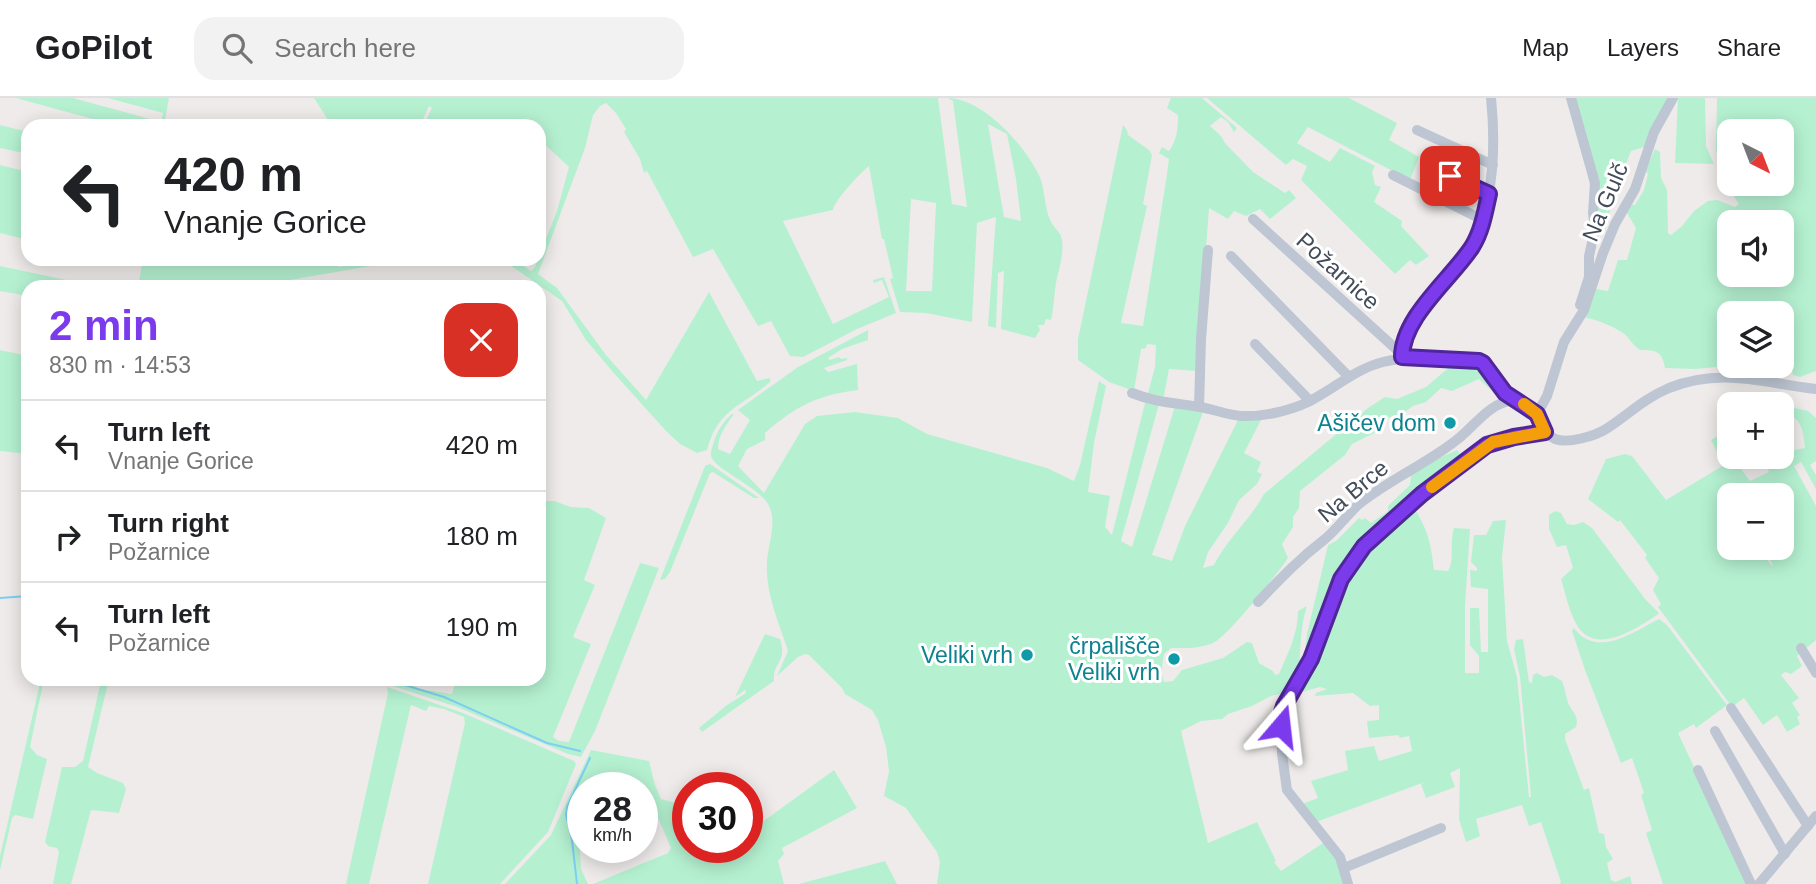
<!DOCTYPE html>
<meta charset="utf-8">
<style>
body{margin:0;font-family:Helvetica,sans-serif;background:#f2f2f2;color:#202124;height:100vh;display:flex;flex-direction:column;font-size:26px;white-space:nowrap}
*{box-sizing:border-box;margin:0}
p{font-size:23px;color:#757577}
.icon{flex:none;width:38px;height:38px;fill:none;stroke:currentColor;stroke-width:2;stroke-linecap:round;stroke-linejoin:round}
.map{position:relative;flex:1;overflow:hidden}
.drawer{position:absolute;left:21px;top:182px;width:525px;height:406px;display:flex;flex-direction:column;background:#fff;border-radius:21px;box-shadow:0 4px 18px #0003}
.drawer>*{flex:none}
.hud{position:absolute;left:21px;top:21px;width:525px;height:147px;border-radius:21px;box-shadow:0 4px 18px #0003;background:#fff;color:#202124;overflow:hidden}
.needle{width:46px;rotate:138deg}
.tools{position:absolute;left:1717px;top:21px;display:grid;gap:14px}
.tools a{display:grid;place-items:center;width:77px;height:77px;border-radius:14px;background:#fff;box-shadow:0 4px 18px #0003;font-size:35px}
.speed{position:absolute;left:567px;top:674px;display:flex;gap:14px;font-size:35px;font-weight:700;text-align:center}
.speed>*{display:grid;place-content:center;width:91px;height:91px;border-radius:50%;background:#fff;box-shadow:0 4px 18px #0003;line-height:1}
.speed small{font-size:18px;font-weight:400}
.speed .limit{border:10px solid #d22;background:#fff;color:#111}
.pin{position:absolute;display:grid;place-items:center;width:60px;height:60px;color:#fff;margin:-30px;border-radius:14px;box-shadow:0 4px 10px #0006}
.me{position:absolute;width:77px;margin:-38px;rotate:17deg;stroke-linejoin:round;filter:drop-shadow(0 0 5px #0008)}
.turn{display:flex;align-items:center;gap:24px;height:147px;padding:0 28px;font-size:32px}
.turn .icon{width:91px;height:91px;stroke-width:2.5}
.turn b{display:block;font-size:49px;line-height:60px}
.round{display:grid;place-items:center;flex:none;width:74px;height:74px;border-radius:21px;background:#f2f2f2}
.head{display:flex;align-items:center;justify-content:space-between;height:119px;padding:0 28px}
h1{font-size:42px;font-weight:700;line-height:52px;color:#7c3aed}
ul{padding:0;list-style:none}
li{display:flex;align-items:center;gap:21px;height:91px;padding:0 28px;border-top:2px solid #e0e0e0}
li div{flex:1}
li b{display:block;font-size:26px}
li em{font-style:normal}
header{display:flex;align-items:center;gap:42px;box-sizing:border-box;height:98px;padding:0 35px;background:#fff;border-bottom:2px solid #e0e0e0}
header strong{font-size:33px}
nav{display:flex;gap:38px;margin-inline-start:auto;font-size:24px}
.search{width:490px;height:63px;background:#f2f2f2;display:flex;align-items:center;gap:18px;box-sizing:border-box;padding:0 24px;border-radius:21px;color:#757577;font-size:26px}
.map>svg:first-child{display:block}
</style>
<header>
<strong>GoPilot</strong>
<div class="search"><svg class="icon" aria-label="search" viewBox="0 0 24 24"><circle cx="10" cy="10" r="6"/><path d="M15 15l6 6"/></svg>Search here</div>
<nav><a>Map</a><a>Layers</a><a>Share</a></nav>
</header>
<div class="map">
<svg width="1816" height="786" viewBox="0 0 1816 786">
<rect width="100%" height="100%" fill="#efebeb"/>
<g fill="#b5f1d1" fill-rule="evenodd">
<polygon points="16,0 73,0 161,24 163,15 108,0 169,0 164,28 118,28"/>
<path d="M314,0H938L952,106L967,109L953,3L948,0C983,0 1029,51 1041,82C1045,95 1045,112 1051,124C1055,131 1061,134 1062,142C1064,158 1059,170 1056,185C1054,197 1054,210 1051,222L1046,221L1044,227H1038L1040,232L1035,240L1001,231L1004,173L998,175L996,230L988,228L996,119L977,125L972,224L926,215L900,214L890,181L893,180L884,141H882L869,68C861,74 834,103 833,112L783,123L833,226L889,199L882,182L874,185L873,182L884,179L896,215L857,231L803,259L790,258L771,223L758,228L713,151L693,159L647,73L644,75L640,61L624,34L626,31L616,15L606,5L600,8L593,17L585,50L538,176L557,190L606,257L646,302L709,194L757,283L769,280L771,283C742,309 718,310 707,352L697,355L680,346L666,333L612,273L586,242L562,203L501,161H513L531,173L535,169L557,113L569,69L539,41V28H525L519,22L513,28H423L432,10L429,8L420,28H332ZM988,26L1007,36L1016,81L1021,123L1004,119ZM911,101L936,105L932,193H906Z"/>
<path d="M1171,0H1202L1237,30L1234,34L1228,24L1221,19L1210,28L1221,38L1225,45L1253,74L1285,95L1289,92L1296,100L1270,121L1260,111L1246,118L1234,113L1228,121L1209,110L1197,273L1169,271L1163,303L1147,299L1155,269L1156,247L1147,246L1146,250L1141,251L1134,293L1109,284L1078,262V241L1123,27L1127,32L1128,37L1149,52L1152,57L1143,106L1147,108L1121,225L1143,228L1167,76L1169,61L1159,55L1162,49L1169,53C1177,42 1178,31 1178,17L1167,10Z"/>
<polygon points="1207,0 1349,0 1397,25 1389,42 1419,59 1410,82 1308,29 1297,45 1330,64 1340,50 1375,68 1372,74 1375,87 1381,89 1374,104 1402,123 1401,128 1429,158 1416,167 1410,162 1395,176 1301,82 1307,68 1293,61 1286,67"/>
<polygon points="1572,0 1669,0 1644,49 1631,53 1613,99 1605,134 1599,131"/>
<polygon points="1678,0 1705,0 1706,48 1714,66 1675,65"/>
<path d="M1717,0H1816V273L1800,279L1793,277L1791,269L1777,268H1782V215H1729V268L1695,271L1665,270C1662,253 1656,252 1640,252C1632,247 1629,239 1623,235C1611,227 1597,222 1584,219L1596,191L1608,193L1618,162H1627L1636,130L1627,115L1631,106L1635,107L1644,92L1648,76L1645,73L1655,51L1660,54L1661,80L1667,92L1668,135L1671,137L1682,128L1694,113L1708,103L1717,102L1735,109L1739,106L1729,91L1716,53ZM1729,33H1782V86H1729ZM1729,124H1782V177H1729Z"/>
<polygon points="0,27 28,34 28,56 0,50"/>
<polygon points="0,67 28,74 28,142 0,135"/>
<polygon points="143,161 323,161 340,169 360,163 362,161 411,161 249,189 138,189"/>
<polygon points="0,168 99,189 28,189 28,198 0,193"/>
<path d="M868,232V242L842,251L828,260L830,262L839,259L841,261L847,260V262L824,270L828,274L857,266L858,292C818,297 796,308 765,335V342L747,351L738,368L764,395L805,326L817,318L855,314L898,320L927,336L1047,370L1074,383L1080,367L1099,283L1106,288L1094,345L1088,394L1110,398L1105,429L1112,437L1145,305L1146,302L1159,306L1121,443L1132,449L1175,308L1204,311L1152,457L1172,463L1185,428L1238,322L1260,320L1261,322L1244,355L1261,364L1257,374L1262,376L1257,386L1239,402L1228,425L1208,454L1203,470L1214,467C1227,441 1250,422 1264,396L1368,310L1385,299L1397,301L1426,289L1453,266L1468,265L1482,268L1497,295H1494L1479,281L1452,293L1441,290L1426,304L1413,308L1402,316L1386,320L1382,324L1380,332L1352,346L1345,357L1300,393L1299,410L1293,419V429L1282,446L1288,460C1279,474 1226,540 1213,545C1197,551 1188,550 1171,550L1164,556L1161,574L1164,584L1173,583L1182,572L1223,560L1247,544L1252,545L1259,565L1273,573L1275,577L1279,576C1288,555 1298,536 1298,513L1307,508C1302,523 1301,539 1300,555C1299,566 1302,574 1296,583H1292L1287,594L1271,598L1252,608L1228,616L1222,621L1201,623L1181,633L1208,745L1257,724L1276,763L1274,764L1281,773L1326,743L1335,754L1345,786H937L940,764L937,754L906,710L884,698L889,673L886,649L878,622L872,612L845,596L842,590L809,557L805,556L798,559L777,578L788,553C779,525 765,495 767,464C768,445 778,424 768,406C757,388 714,371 711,358C710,354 713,347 714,343C718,332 723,324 732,316H734C726,327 718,337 718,351L730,356L750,322L738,312L798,269Z"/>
<polygon points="0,252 28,258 28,356 0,353"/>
<path d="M1782,307L1808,313L1816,320V363L1810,367L1816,377V391L1801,364L1794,368L1816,408V542L1797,558L1802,568L1791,576L1785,574L1781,577L1799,600L1792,605L1800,617L1797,619L1800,626L1787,634L1777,617L1763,627L1744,600L1732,609L1658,509L1661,506L1653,492L1659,480L1645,460L1647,457L1620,422L1618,424L1588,401L1606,361L1625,356L1632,358L1666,402L1724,367L1711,342L1721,336L1729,359H1732L1750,383L1769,374L1762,359H1782V354L1805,350C1803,333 1802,316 1782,318ZM1729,397H1782V450H1763L1767,451L1766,455L1773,467L1772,468L1758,450H1729Z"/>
<polygon points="1457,352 1463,360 1356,454 1303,571 1307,536 1328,447 1336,443 1359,420 1362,422 1365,420 1371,425 1388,413 1388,408 1410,387 1411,377 1426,366"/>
<polygon points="710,366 759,400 754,400 713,374 710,375 670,474 665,481 660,482 705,368"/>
<polygon points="539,403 554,403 571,409 589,410 606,420 584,482 595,487 573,539 591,546 553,639 559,643 569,644 640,465 659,470 595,633 581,659 568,656 457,609 372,581 415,581 414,588 420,591 452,596 456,581 539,581"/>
<path d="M1413,408C1428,432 1431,445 1434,472L1448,473C1455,461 1449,445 1454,430L1470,431L1465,508V575H1479V558L1470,547V510H1479L1481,554H1488V491L1471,489L1470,472L1477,473V470L1471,464L1474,437H1486L1493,423L1506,422L1502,459L1507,543L1517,579L1529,699H1531L1530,687L1520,579L1514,551L1516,542L1523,541L1529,584L1532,585L1533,577L1537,575L1544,579L1552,577L1562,583C1565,590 1566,600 1569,607C1574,616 1579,618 1576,629L1565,636V641L1584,692L1589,690L1599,735L1604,736L1606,749L1613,761L1607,765L1611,782L1615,784L1630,778L1632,786H1559L1561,784L1541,724L1529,728L1522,707L1476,721L1480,738L1466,744L1459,721L1460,670L1450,675L1455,689L1426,700L1421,686L1425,684L1316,724L1302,706L1318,700L1311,683L1348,672L1345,653L1374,648L1379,663L1412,653L1409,638L1400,640L1398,637L1369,640L1367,623L1379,622V607L1370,608L1353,595L1315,598L1316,595L1327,591L1320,589L1294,596L1356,462Z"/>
<path d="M1555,413L1561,415L1567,426L1574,427L1583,424L1592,430L1645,501L1659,515L1657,517C1636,531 1597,557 1578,529C1569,515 1566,497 1561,481L1573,470L1566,447L1557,449L1549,431V417Z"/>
<path d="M1659,521L1667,527L1727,607L1696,630L1694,626L1678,635L1749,786H1663L1646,735L1652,732L1641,697L1644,695L1632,660L1621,665L1585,572L1572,533L1574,530C1597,561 1633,534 1659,521Z"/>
<path d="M765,536L780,541C788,564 772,565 774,583L702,634L699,630L727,607L746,595L745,592L735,599Z"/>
<polygon points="41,581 44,581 30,649 37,657 47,661 33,721 15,717 12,720 0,772 0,758"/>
<polygon points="99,581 109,581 88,669 97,675 123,685 126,691 119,715 91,712 71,786 53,786 59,754 57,750 48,748 45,744 62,669 75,669 83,663 101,583"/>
<polygon points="387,589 463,615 574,663 576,666 548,734 500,786 428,786 465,625 464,619 444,611 429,608 426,613 411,607 369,786 346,786 388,595"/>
<polygon points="591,652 649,663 655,687 661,701 679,706 688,711 688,749 747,749 747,735 834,672 857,710 782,750 784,756 778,763 784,786 593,786 668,755 671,750 659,722 642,694 642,690 639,689 630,680 614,689 583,690 583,710 573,715 571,720 580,753 581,771 588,786 505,786 551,737"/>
<polygon points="885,763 897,786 799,786"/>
</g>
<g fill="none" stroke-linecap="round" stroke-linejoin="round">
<g stroke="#7ecff1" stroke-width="2">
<polyline points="0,500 28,498"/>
<polyline points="385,581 444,599 547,645 580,653"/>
<polyline points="577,786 572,742 566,717 567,709 590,660"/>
</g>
<g stroke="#bdc6d2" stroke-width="10">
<polyline points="1571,0 1595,85 1593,115 1595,131 1589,158 1589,179 1580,207"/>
<polyline points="1417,32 1493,67"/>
<polyline points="1430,68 1489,96"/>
<polyline points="1393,77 1483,122"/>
<polyline points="1253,121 1396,251 1402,259"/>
<polyline points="1231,158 1349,279"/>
<polyline points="1255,246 1310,303"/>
<path d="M1402,259C1402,222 1451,176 1473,147C1494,101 1496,49 1491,0"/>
<path d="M1132,295C1154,304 1176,305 1200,309C1213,311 1227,317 1241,318C1263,319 1289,313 1308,304C1334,291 1355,271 1383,264C1413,256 1447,263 1479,263C1491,270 1495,286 1505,296C1514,304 1528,306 1537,315C1544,324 1543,335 1555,341C1568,346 1595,338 1606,331C1628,317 1643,301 1669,290C1722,269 1763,285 1816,291"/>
<polyline points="1199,309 1201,241 1208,152"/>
<polyline points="1537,316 1547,298 1564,244 1584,212 1603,155 1615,126 1635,91 1654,34 1673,0"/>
<path d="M1258,504C1281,480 1299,461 1325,441C1337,431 1347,417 1359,406C1389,382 1424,367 1454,344C1474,330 1488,304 1515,302"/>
<polyline points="1801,550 1816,575"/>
<polyline points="1731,610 1808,728"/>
<polyline points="1715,633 1785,756"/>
<polyline points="1698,672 1751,786"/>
<polyline points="1344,770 1441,730"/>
<polyline points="1348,786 1340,759 1287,692 1282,656 1281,617 1284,608 1304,576 1317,546 1341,481 1364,448 1422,396 1487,347 1514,339 1545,334"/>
<polyline points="1759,786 1816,718"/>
</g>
</g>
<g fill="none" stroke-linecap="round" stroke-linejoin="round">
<g stroke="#51269a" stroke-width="18">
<path id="route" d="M1281,628V617L1284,608L1311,561L1341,481L1364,448L1422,396L1487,347L1514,339L1545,334L1537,316L1505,295L1483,265L1479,263L1402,259C1402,219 1451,181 1472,149C1482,133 1485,114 1489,96L1450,78"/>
</g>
<use href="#route" stroke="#7c3aed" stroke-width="12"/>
<polyline stroke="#f59e0b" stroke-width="12" points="1432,389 1493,344 1545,334 1537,316 1524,306"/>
</g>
<g fill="#0f9aa8" stroke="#fff" stroke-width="2.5">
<circle cx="1450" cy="325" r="7"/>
<circle cx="1027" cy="557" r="7"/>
<circle cx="1174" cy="561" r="7"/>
</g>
<g text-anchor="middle" stroke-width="6" stroke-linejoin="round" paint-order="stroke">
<g font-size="23" fill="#434d5a" stroke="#fff">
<text transform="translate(1605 104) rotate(-67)" y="8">Na Gulč</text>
<text transform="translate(1338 173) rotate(42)" y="8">Požarnice</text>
<text transform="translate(1353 393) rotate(-40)" y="8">Na Brce</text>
</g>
<g font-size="23" fill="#0d838f" stroke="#fff" text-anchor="end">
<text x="1436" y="333">Ašičev dom</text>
<text x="1160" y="556">črpališče<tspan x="1160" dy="26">Veliki vrh</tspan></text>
<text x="1013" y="565">Veliki vrh</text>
</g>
</g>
</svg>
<div class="tools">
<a><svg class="needle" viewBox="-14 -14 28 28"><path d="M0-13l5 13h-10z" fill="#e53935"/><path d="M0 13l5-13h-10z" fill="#757577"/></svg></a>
<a><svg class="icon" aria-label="sound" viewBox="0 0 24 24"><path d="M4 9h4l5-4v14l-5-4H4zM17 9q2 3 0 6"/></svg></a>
<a><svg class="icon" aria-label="layers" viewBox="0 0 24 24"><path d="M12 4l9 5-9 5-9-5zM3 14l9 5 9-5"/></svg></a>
<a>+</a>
<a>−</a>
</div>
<div class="speed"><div>28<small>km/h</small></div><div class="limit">30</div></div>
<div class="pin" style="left:1450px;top:78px;background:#d93025"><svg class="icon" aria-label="arrive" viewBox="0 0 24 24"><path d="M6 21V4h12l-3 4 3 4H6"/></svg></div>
<svg class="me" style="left:1281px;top:628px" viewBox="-20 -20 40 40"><path d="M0-17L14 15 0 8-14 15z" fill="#7c3aed" stroke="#fff" stroke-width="4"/></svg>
<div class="hud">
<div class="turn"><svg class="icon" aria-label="left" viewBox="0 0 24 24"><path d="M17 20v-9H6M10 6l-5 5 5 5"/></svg><div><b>420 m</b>Vnanje Gorice</div></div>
</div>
<section class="drawer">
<div class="head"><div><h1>2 min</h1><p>830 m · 14:53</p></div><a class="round" style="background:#d93025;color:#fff"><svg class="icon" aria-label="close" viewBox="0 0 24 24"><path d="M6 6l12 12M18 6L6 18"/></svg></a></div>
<ul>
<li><svg class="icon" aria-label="left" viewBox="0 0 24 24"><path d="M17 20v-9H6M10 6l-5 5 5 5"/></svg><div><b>Turn left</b><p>Vnanje Gorice</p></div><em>420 m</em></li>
<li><svg class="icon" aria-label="right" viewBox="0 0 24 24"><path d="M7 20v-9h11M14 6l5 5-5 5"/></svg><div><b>Turn right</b><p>Požarnice</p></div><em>180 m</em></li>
<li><svg class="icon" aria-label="left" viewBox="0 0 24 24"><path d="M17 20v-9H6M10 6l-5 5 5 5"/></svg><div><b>Turn left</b><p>Požarnice</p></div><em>190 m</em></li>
</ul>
</section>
</div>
